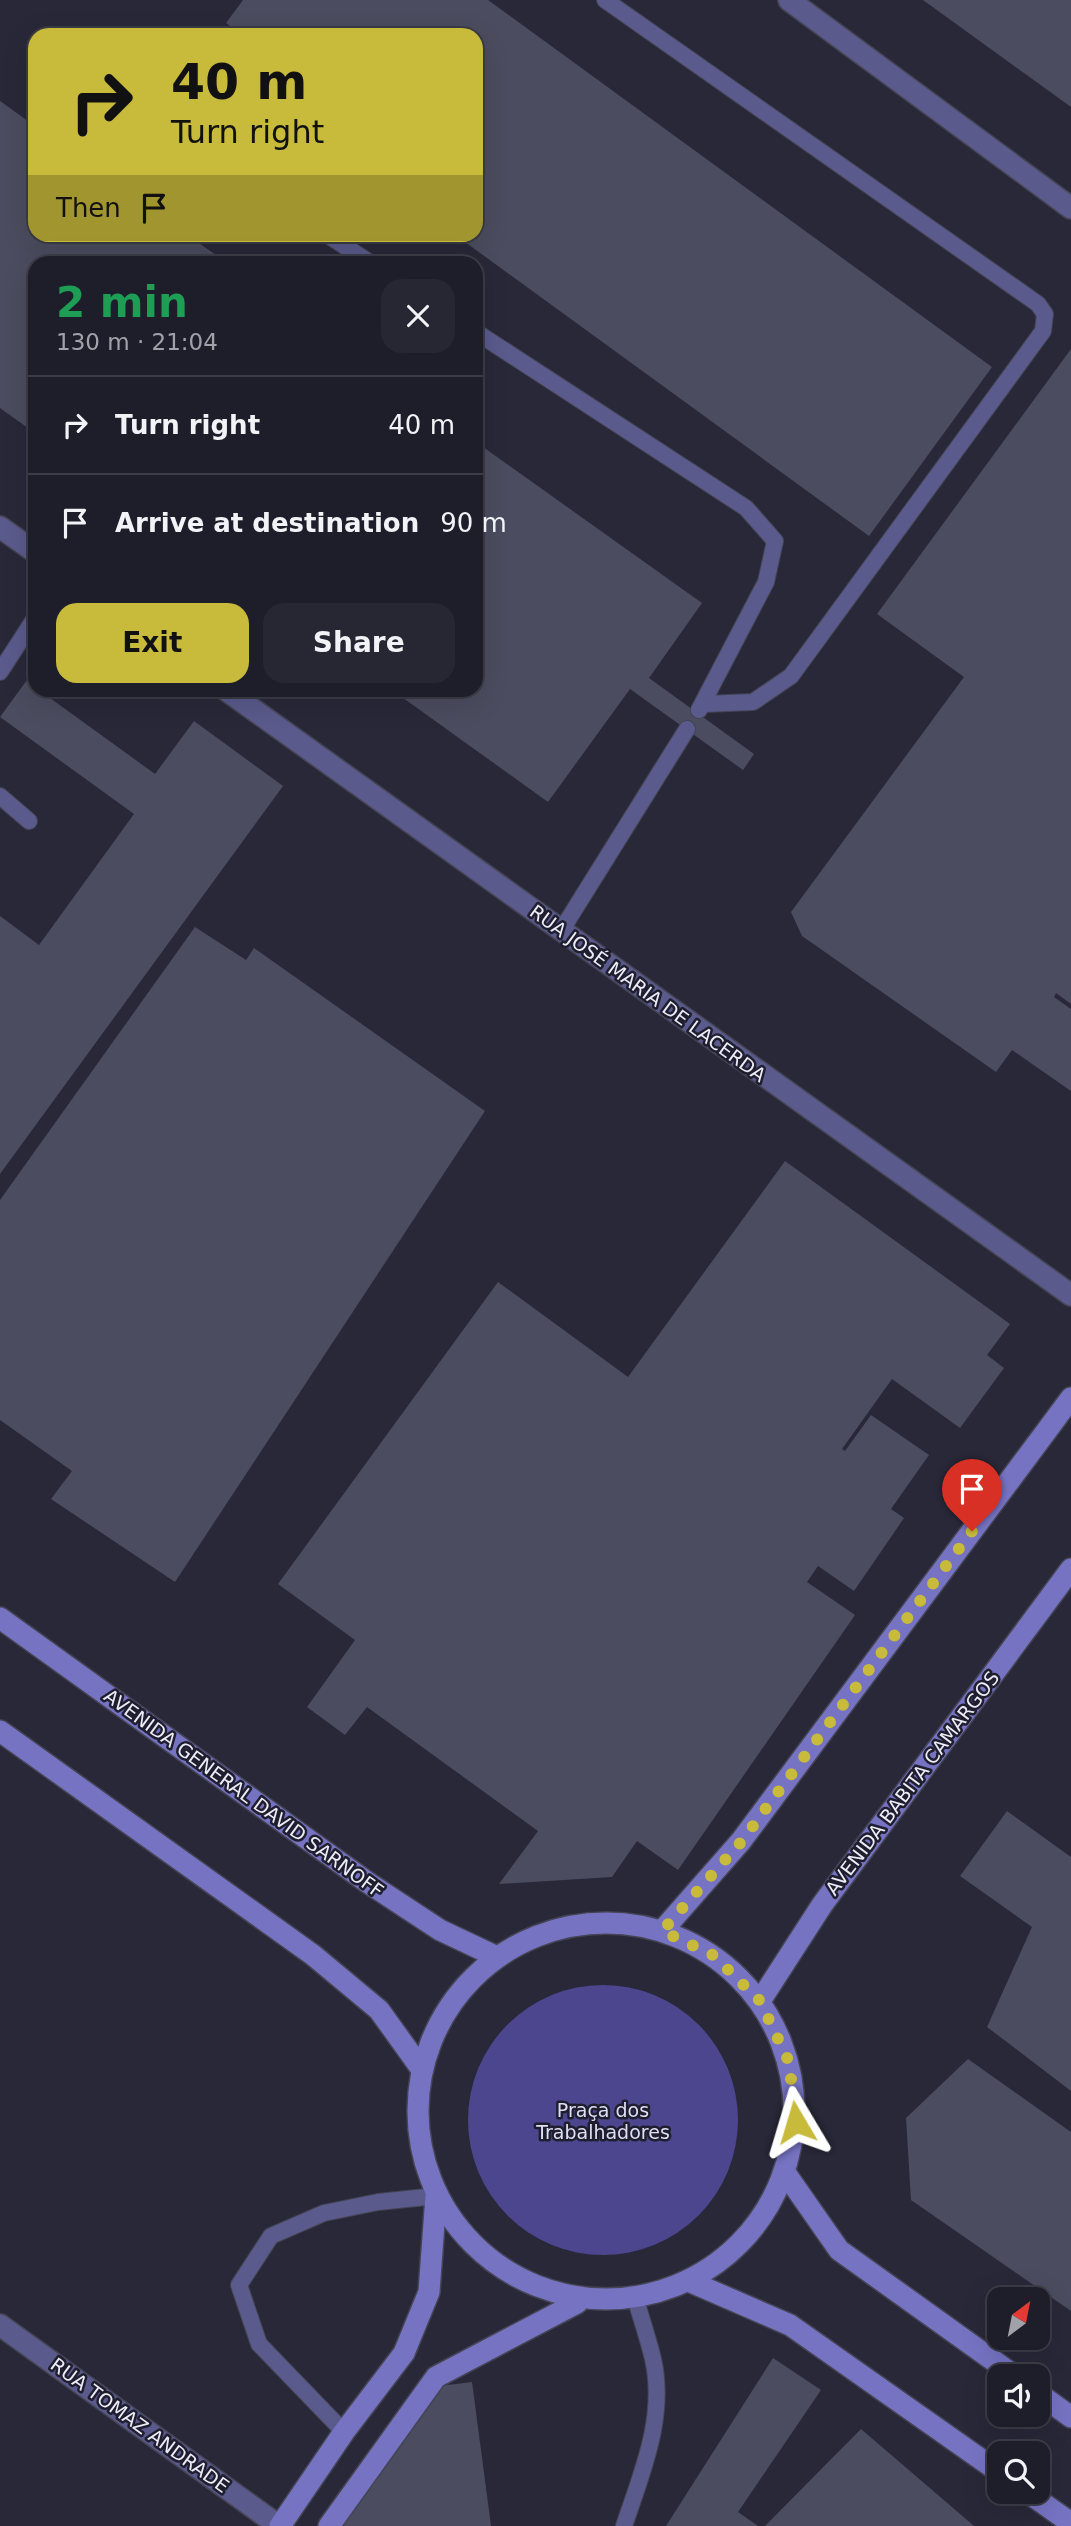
<!DOCTYPE html>
<meta charset="utf-8">
<style>
body{margin:0;font-family:"DejaVu Sans",sans-serif;background:#262733;color:#f1f3f6;height:100vh;display:flex;flex-direction:column;font-size:26px;white-space:nowrap}
*{box-sizing:border-box;margin:0}
p{font-size:23px;color:#a1a2a9}
.icon{flex:none;width:38px;height:38px;fill:none;stroke:currentColor;stroke-width:2;stroke-linecap:round;stroke-linejoin:round}
.map{position:relative;flex:1;overflow:hidden}
.sheet{position:absolute;left:28px;top:256px;width:455px;height:441px;display:flex;flex-direction:column;background:#1e1e2b;border-radius:21px;box-shadow:0 7px 28px #0002,0 0 0 2px #3c3c47}
.sheet>*{flex:none}
.hud{position:absolute;left:28px;top:28px;width:455px;height:214px;border-radius:21px;box-shadow:0 7px 28px #0002,0 0 0 2px #3c3c47;background:#c8bb3b;color:#111;overflow:hidden}
.needle{width:46px;rotate:32deg}
.tools{position:absolute;left:987px;top:2287px;display:grid;gap:14px}
.tools a{display:grid;place-items:center;width:63px;height:63px;border-radius:14px;background:#1e1e2b;box-shadow:0 7px 28px #0002,0 0 0 2px #3c3c47;font-size:35px}
.pin{position:absolute;display:grid;place-items:center;width:60px;height:60px;color:#fff;margin:-72px -30px;border-radius:50% 50% 50% 0;rotate:-45deg;box-shadow:0 0 7px #0007}
.pin .icon{rotate:45deg}
.me{position:absolute;width:77px;margin:-38px;rotate:353deg;stroke-linejoin:round;filter:drop-shadow(0 0 5px #0008)}
.turn{display:flex;align-items:center;gap:24px;height:147px;padding:0 28px;font-size:32px}
.turn .icon{width:91px;height:91px;stroke-width:2.5}
.turn b{display:block;font-size:49px;line-height:60px}
.then{display:flex;align-items:center;height:66px;padding:0 28px;background:#0003;gap:14px;font-size:26px}
.round{display:grid;place-items:center;flex:none;width:74px;height:74px;border-radius:21px;background:#262733}
.summary{display:flex;align-items:center;justify-content:space-between;height:119px;padding:0 28px}
h1{font-size:42px;font-weight:800;line-height:52px;color:#1e9e55}
.cta{display:flex;gap:14px;margin-top:auto;padding:14px 28px}
.cta a{flex:1;height:80px;border-radius:21px;background:#c8bb3b;color:#111;font-size:28px;font-weight:800;line-height:80px;text-align:center}
.cta a+a{background:#262733;color:#f1f3f6}
ul{padding:0;list-style:none}
li{display:flex;align-items:center;gap:21px;height:98px;padding:0 28px;border-top:2px solid #3c3c47}
li div{flex:1}
li b{display:block;font-size:26px}
li em{font-style:normal}
.map>svg:first-child{display:block}
</style>
<div class="map">
<svg width="1071" height="2526" viewBox="0 0 1071 2526">
<rect width="100%" height="100%" fill="#282839"/>
<circle fill="#4b468d" cx="603" cy="2120" r="135"/>
<g fill="#4b4c5f">
<polygon points="243,0 488,0 992,367 869,536 454,234 476,234 476,35 242,35 226,23"/>
<polygon points="923,0 1071,0 1071,107"/>
<polygon points="0,101 35,126 35,234 186,234 226,262 35,262 35,433 0,408"/>
<polygon points="1071,349 1071,1004 1056,993 1054,997 1071,1009 1071,1091 1012,1050 996,1072 802,936 791,912 964,677 877,614"/>
<polygon points="476,442 702,603 649,678 754,754 743,770 630,689 548,802 392,690 476,690"/>
<polygon points="27,680 35,686 35,690 39,690 155,774 194,721 283,786 0,1174 0,916 39,945 134,814 0,717"/>
<polygon points="195,927 246,960 254,948 485,1111 175,1582 51,1499 72,1471 0,1420 0,1200"/>
<polygon points="785,1161 1010,1324 987,1355 1004,1368 960,1428 892,1379 842,1449 845,1451 871,1415 929,1455 891,1509 904,1518 854,1591 818,1566 807,1582 855,1615 678,1870 637,1841 612,1877 499,1884 538,1831 367,1707 345,1735 307,1707 355,1640 278,1584 498,1282 628,1377"/>
<polygon points="1007,1811 1071,1857 1071,2091 987,2027 1032,1927 960,1876"/>
<polygon points="968,2059 1071,2132 1071,2311 911,2200 906,2118"/>
<polygon points="773,2358 821,2390 738,2512 758,2526 666,2526"/>
<polygon points="472,2382 491,2526 340,2526 439,2386"/>
<polygon points="861,2429 974,2526 765,2526"/>
</g>
<g fill="none" stroke-linecap="round" stroke-linejoin="round">
<g stroke="#444454" stroke-width="18">
<g id="lane">
<polyline points="605,0 1038,304 1045,314 1043,331 791,676 753,702 704,704"/>
<polyline points="326,234 369,262"/>
<polyline points="476,332 746,508 775,541 766,582 699,710"/>
<polyline points="0,672 35,618"/>
<polyline points="0,796 29,821"/>
<polyline points="561,931 687,729"/>
<polyline points="344,2432 259,2344 239,2285 271,2236 324,2213 378,2202 436,2196"/>
<path d="M624,2526C642,2472 666,2417 653,2359C648,2338 641,2318 635,2297"/>
</g>
</g>
<g stroke="#444454" stroke-width="24">
<g id="street">
<polyline points="789,0 1071,208"/>
<polyline points="0,527 35,552"/>
<polyline points="226,690 1071,1295"/>
<polyline points="0,2325 279,2526"/>
</g>
</g>
<g stroke="#444454" stroke-width="24">
<g id="secondary">
<polyline points="0,1618 367,1882 440,1930 495,1956"/>
<polyline points="0,1731 313,1955 379,2010 420,2067"/>
<circle cx="606" cy="2111" r="188"/>
<polyline points="662,1931 741,1841 1071,1398"/>
<polyline points="760,2001 822,1905 1071,1569"/>
<polyline points="786,2174 839,2250 1015,2376"/>
<polyline points="691,2282 790,2325 999,2472"/>
<polyline points="1038,2393 1071,2417"/>
<polyline points="1027,2492 1071,2523"/>
<polyline points="280,2526 344,2432 404,2353 429,2292 436,2196"/>
<polyline points="329,2526 436,2377 577,2303"/>
</g>
</g>
<use href="#lane" stroke="#5a5a8c" stroke-width="16"/>
<use href="#street" stroke="#5a5a8c" stroke-width="21"/>
<use href="#secondary" stroke="#7673c3" stroke-width="21"/>
</g>
<g fill="none" stroke-linecap="round" stroke-linejoin="round">
<polyline stroke="#c8bb3b" stroke-width="12" stroke-dasharray="0 21.6" points="796,2122 789,2062 760,2001 713,1955 662,1931 741,1842 972,1531"/>
</g>
<g text-anchor="middle" stroke-width="5" stroke-linejoin="round" paint-order="stroke">
<g font-size="19" fill="#ededf9" stroke="#1e1e2e">
<text transform="translate(648 993) rotate(36)" y="7">RUA JOSÉ MARIA DE LACERDA</text>
<text transform="translate(912 1783) rotate(-53)" y="7">AVENIDA BABITA CAMARGOS</text>
<text transform="translate(244 1793) rotate(36)" y="7">AVENIDA GENERAL DAVID SARNOFF</text>
<text transform="translate(140 2425) rotate(36)" y="7">RUA TOMAZ ANDRADE</text>
</g>
<g font-size="19" fill="#dedff5" stroke="#1e1e2e">
<text x="603" y="2117">Praça dos<tspan x="603" dy="22">Trabalhadores</tspan></text>
</g>
</g>
</svg>
<div class="tools">
<a><svg class="needle" viewBox="-14 -14 28 28"><path d="M0-13l5 13h-10z" fill="#e53935"/><path d="M0 13l5-13h-10z" fill="#a1a2a9"/></svg></a>
<a><svg class="icon" aria-label="sound" viewBox="0 0 24 24"><path d="M4 9h4l5-4v14l-5-4H4zM17 9q2 3 0 6"/></svg></a>
<a><svg class="icon" aria-label="search" viewBox="0 0 24 24"><circle cx="10" cy="10" r="6"/><path d="M15 15l6 6"/></svg></a>
</div>
<div class="pin" style="left:972px;top:1531px;background:#d93025"><svg class="icon" aria-label="arrive" viewBox="0 0 24 24"><path d="M6 21V4h12l-3 4 3 4H6"/></svg></div>
<svg class="me" style="left:796px;top:2122px" viewBox="-20 -20 40 40"><path d="M0-17L14 15 0 8-14 15z" fill="#c8bb3b" stroke="#fff" stroke-width="4"/></svg>
<div class="hud">
<div class="turn"><svg class="icon" aria-label="right" viewBox="0 0 24 24"><path d="M7 20v-9h11M14 6l5 5-5 5"/></svg><div><b>40 m</b>Turn right</div></div>
<div class="then">Then<svg class="icon" aria-label="arrive" viewBox="0 0 24 24"><path d="M6 21V4h12l-3 4 3 4H6"/></svg></div>
</div>
<section class="sheet">
<div class="summary"><div><h1>2 min</h1><p>130 m · 21:04</p></div><a class="round"><svg class="icon" aria-label="close" viewBox="0 0 24 24"><path d="M6 6l12 12M18 6L6 18"/></svg></a></div>
<ul>
<li><svg class="icon" aria-label="right" viewBox="0 0 24 24"><path d="M7 20v-9h11M14 6l5 5-5 5"/></svg><div><b>Turn right</b></div><em>40 m</em></li>
<li><svg class="icon" aria-label="arrive" viewBox="0 0 24 24"><path d="M6 21V4h12l-3 4 3 4H6"/></svg><div><b>Arrive at destination</b></div><em>90 m</em></li>
</ul>
<div class="cta"><a>Exit</a><a>Share</a></div>
</section>
</div>
